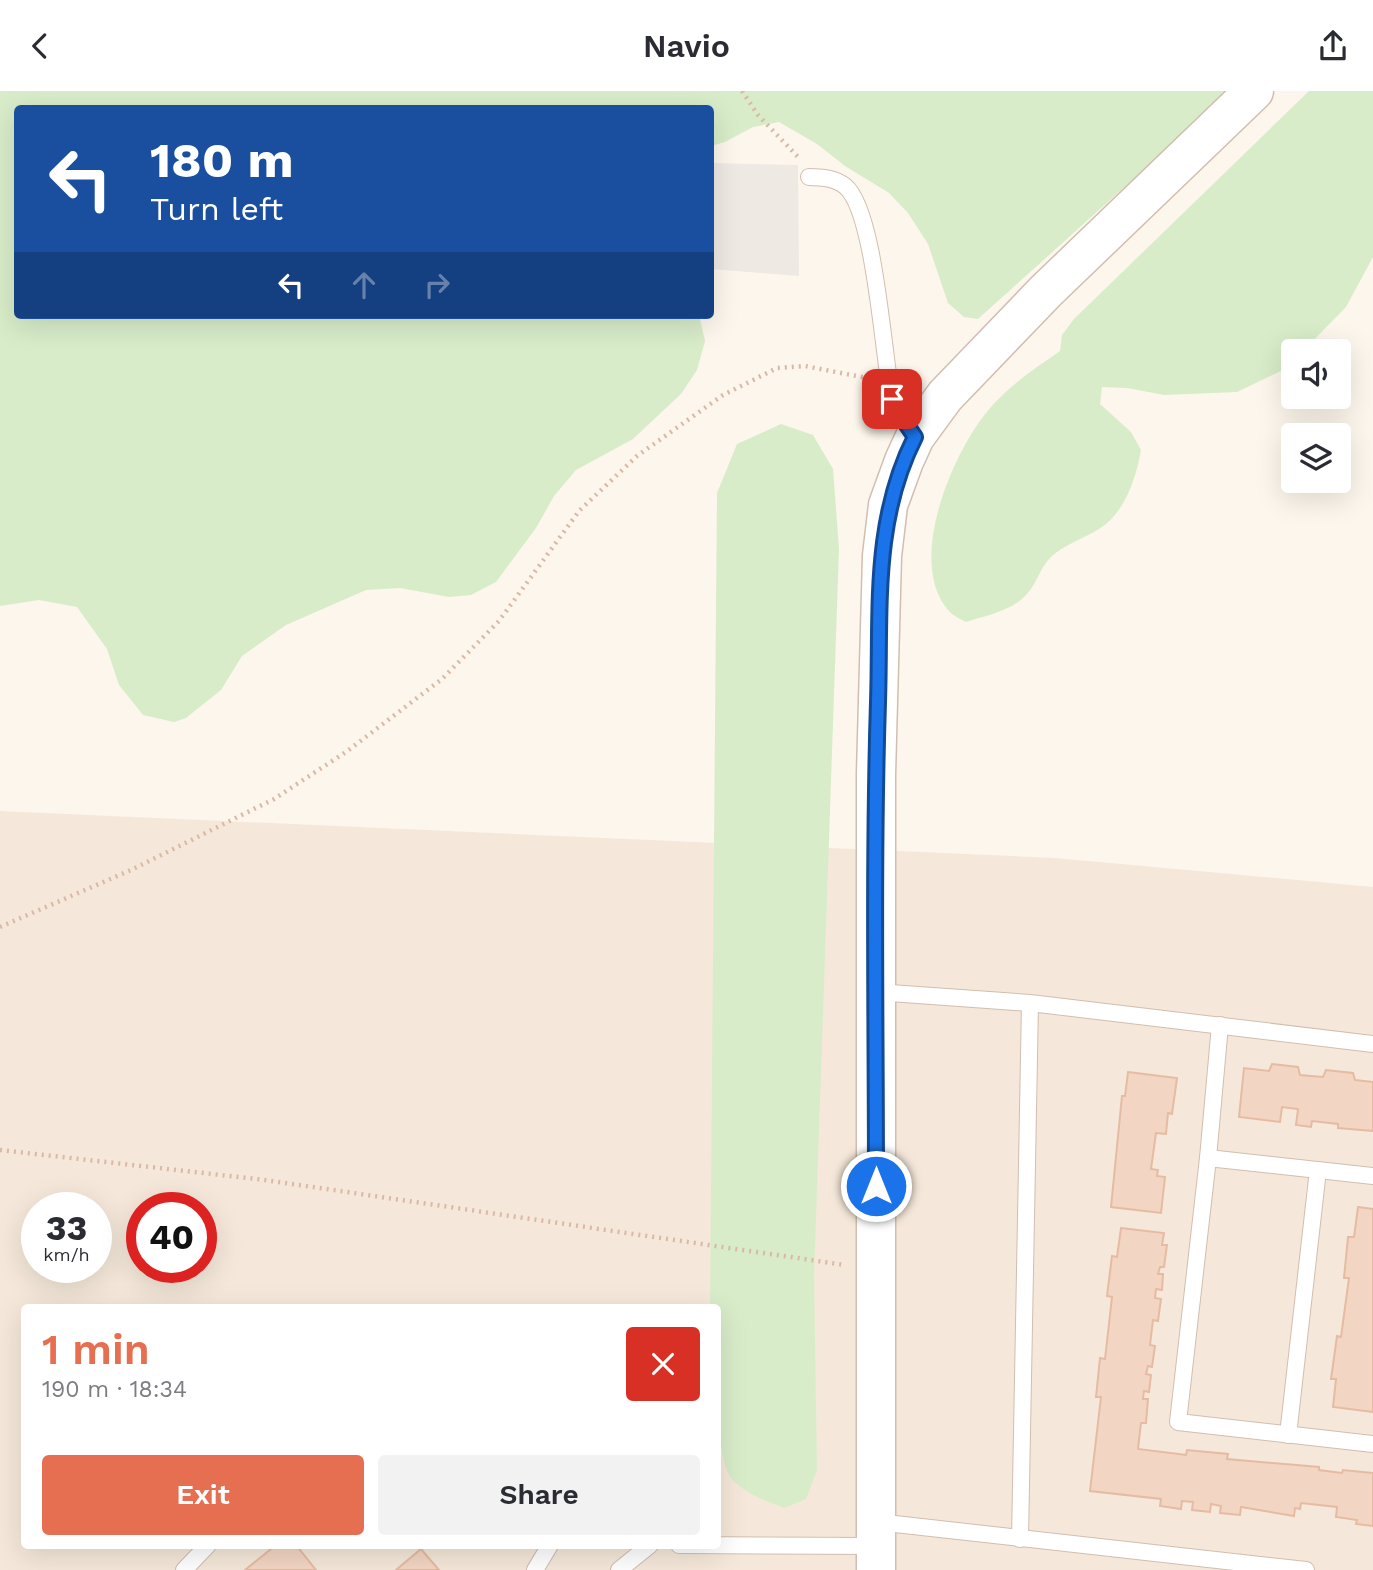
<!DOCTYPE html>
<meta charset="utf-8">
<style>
body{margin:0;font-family:"Work Sans",sans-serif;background:#f2f2f3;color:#2b2b33;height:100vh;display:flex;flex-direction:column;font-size:26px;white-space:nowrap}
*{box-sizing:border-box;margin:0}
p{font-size:23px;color:#7c7c81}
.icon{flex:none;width:38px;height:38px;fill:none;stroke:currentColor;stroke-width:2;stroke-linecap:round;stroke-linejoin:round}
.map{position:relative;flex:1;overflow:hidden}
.sheet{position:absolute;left:21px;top:1213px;width:700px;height:245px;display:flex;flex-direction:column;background:#fff;border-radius:7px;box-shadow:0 7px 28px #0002}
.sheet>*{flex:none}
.hud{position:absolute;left:14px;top:14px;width:700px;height:214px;border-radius:7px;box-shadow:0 7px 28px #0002;background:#1a4fa0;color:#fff;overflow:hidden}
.fabs{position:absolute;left:1281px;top:248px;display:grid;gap:14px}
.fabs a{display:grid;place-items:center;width:70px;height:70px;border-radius:7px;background:#fff;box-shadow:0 7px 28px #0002;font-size:35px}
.speed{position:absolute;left:21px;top:1101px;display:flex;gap:14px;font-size:35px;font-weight:700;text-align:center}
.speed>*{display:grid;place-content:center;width:91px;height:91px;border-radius:50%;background:#fff;box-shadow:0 7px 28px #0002;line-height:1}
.speed small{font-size:18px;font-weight:400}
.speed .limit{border:10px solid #d22;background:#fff;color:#111}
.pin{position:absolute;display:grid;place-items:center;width:60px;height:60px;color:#fff;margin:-30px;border-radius:14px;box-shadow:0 4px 10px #0006}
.me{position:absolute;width:77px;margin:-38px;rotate:0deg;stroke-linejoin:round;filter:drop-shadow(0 0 5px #0008)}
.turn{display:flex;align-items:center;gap:24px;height:147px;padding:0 21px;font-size:32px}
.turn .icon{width:91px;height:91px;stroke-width:2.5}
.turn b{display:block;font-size:49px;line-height:60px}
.lanes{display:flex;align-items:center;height:66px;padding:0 21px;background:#0003;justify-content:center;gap:35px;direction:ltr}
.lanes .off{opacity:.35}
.round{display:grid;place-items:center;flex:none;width:74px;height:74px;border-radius:7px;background:#f2f2f3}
.head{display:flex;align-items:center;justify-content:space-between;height:119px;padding:0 21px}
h1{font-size:42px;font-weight:600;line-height:52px;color:#e76f51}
.action{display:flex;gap:14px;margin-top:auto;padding:14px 21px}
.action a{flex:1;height:80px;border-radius:7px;background:#e76f51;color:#fff;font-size:28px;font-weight:600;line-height:80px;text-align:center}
.action a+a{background:#f2f2f3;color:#2b2b33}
header{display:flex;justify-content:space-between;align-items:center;height:91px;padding:0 21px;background:#fff;font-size:32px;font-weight:600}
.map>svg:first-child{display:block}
</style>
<header><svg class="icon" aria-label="back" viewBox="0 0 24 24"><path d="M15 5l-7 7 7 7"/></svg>Navio<svg class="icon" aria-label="share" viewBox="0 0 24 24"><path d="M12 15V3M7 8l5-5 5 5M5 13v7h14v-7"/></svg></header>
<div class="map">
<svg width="1373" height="1479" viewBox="0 0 1373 1479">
<rect width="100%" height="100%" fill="#fdf6ec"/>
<path fill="#f5e8da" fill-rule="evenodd" d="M0,720L1055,767L1373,796V1479H0ZM37,1116H96V1176H37ZM142,1116H201V1176H142ZM24,1216H718V1454H24Z"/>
<polygon fill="#efe9e4" points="711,72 798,74 799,185 711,178"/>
<g fill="#d8ecc9">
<polygon points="0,0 1231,0 978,228 964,226 948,212 928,153 908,122 889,102 845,75 817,53 779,31 753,36 725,51 711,55 710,18 18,18 18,224 699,224 705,250 697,279 681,303 633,348 576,379 554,405 536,437 496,491 471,504 449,506 400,497 366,499 286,534 242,565 221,599 186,627 174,631 143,624 119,594 107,558 77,516 39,509 0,515"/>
<path d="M1309,0H1373V166L1346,216L1302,261H1293V269L1283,279L1237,301L1164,304L1127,297L1102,296L1100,313L1131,341L1141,359C1136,387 1125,422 1099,438C1083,448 1067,452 1052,465C1040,475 1037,494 1025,505C1011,520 985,525 966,531C960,528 952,524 948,519C908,472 949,373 980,330C1001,300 1031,280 1060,260L1062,244L1074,228Z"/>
<path d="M781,333L813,344L833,378L839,458L814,1185L817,1379L806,1408L784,1417C767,1410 745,1403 732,1388C712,1365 718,1251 718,1216H710L717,402L737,353Z"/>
</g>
<g fill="#f3d5c3" stroke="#e6bba3" stroke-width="2">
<polygon points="1272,973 1298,976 1300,984 1323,986 1326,979 1353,982 1355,989 1373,991 1373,1040 1338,1037 1338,1033 1312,1030 1311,1036 1296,1034 1298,1018 1282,1016 1280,1031 1239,1026 1244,977 1269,980"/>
<polygon points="1128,981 1177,987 1172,1023 1168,1022 1166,1043 1156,1042 1151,1078 1158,1079 1157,1085 1165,1086 1161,1122 1111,1116 1122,1005 1125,1005"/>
<polygon points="1358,1116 1373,1118 1373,1321 1333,1316 1336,1288 1331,1288 1337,1245 1341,1246 1349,1187 1344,1187 1348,1146 1354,1146"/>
<polygon points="1121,1137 1164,1142 1162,1154 1167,1154 1164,1176 1160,1176 1158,1183 1163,1183 1162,1199 1156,1198 1155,1207 1161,1208 1158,1230 1153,1229 1150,1254 1155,1255 1152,1276 1148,1275 1146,1283 1151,1284 1149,1301 1144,1300 1143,1308 1148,1308 1146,1332 1141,1332 1138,1358 1186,1364 1187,1359 1228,1363 1227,1368 1319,1376 1319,1379 1342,1382 1343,1379 1373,1382 1373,1435 1356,1433 1357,1429 1336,1426 1337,1416 1301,1412 1300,1418 1295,1417 1294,1425 1241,1416 1240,1424 1220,1422 1221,1415 1211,1413 1210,1421 1192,1419 1193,1411 1182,1410 1181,1418 1160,1415 1161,1408 1090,1400 1101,1306 1096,1306 1100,1267 1105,1268 1112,1206 1107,1205 1112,1165 1117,1166"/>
<polygon points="276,1454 296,1454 316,1479 245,1479"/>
<polygon points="421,1458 439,1479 396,1479"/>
</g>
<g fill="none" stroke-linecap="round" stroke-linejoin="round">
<g stroke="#d1beb0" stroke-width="18">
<g id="service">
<path d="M809,86C822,86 835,87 845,95C875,119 883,265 892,308L898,321L915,346"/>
<polyline points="876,901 1030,912 1373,953"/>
<polyline points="1208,1067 1220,934"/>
<polyline points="1373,1085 1208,1067 1178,1331 1373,1353"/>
<polyline points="1288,1344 1318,1079"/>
<polyline points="877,1431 1306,1479"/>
<polyline points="1020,1448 1030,912"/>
<polyline points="679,1454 876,1455"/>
<polyline points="184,1479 208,1454"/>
<polyline points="535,1479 550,1454"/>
<polyline points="619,1479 650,1454"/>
</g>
</g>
<g stroke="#d1beb0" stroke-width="41">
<polyline id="tertiary" points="876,1479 876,683 882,465 888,414 904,370 915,346 945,305 1046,200 1254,0"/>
</g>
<g stroke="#d9b8a5" stroke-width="4.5" stroke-dasharray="2 5" stroke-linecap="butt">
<polyline points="742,0 758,24 800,68"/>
<polyline points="0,836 131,779 274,708 346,661 442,588 499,530 579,420 637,365 723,304 777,277 805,275 867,287"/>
<polyline points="0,1059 265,1089 845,1174"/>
</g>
<use href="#service" stroke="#fff" stroke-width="16"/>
<use href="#tertiary" stroke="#fff" stroke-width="38"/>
</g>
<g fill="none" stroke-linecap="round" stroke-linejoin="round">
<g stroke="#114b97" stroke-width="18">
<path id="route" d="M876,1095C876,934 873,772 878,611C881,519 872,431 915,346L898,321L892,308"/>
</g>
<use href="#route" stroke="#1a73e8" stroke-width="12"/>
</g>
</svg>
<div class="fabs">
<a><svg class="icon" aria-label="sound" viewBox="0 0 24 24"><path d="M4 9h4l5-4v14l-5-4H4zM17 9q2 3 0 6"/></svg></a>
<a><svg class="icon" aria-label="layers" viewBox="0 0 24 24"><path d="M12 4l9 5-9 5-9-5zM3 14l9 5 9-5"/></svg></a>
</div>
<div class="speed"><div>33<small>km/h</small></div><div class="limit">40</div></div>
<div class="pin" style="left:892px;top:308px;background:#d93025"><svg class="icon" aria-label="arrive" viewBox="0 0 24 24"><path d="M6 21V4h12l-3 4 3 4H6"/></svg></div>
<svg class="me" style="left:876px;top:1095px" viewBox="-20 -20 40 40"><circle r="17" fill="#1a73e8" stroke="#fff" stroke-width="3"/><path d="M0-11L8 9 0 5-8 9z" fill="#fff"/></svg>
<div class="hud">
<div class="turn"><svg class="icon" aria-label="left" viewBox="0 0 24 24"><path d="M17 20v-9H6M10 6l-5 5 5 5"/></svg><div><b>180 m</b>Turn left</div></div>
<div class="lanes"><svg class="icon" aria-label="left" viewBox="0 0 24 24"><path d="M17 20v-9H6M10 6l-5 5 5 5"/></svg><svg class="icon off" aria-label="ahead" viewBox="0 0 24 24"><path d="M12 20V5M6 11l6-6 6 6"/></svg><svg class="icon off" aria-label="right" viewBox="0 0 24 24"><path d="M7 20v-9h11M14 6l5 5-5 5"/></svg></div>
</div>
<section class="sheet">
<div class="head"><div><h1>1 min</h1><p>190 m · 18:34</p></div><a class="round" style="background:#d93025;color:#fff"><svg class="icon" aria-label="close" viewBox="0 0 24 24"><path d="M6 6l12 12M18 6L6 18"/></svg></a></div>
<div class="action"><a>Exit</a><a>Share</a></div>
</section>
</div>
